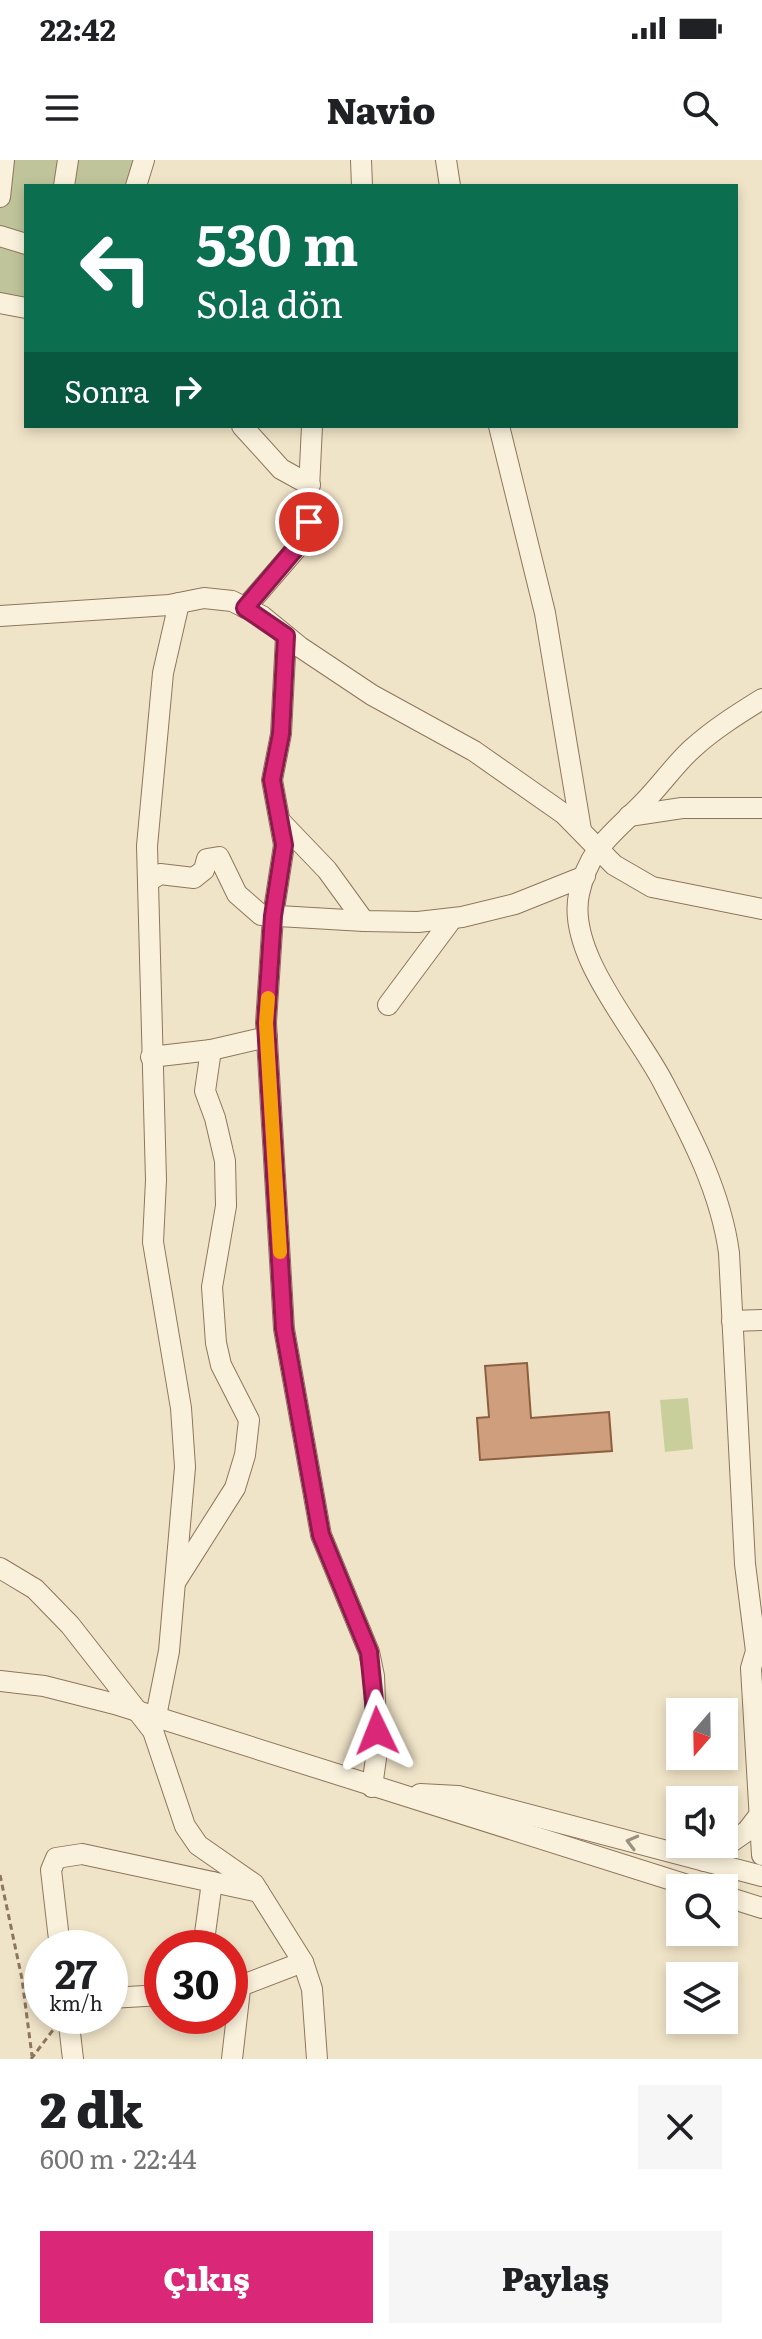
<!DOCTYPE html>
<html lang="tr">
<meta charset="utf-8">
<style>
body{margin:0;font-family:Literata,serif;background:#f6f6f6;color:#202124;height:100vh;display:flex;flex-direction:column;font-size:30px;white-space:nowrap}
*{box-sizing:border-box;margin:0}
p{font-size:26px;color:#757577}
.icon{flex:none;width:44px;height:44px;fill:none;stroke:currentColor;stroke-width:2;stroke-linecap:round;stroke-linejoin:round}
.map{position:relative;height:1899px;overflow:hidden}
.side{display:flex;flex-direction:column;background:#fff;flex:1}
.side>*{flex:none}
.hud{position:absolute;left:24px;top:24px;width:714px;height:244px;border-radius:0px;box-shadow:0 4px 12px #0003;background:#0b6e4f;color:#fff;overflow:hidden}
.needle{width:52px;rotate:200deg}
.tools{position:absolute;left:666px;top:1538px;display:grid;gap:16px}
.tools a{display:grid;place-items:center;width:72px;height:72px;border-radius:0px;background:#fff;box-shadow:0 4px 12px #0003;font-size:40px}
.speed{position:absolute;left:24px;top:1770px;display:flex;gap:16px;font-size:40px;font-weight:700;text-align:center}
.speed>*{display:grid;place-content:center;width:104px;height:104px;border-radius:50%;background:#fff;box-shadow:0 4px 12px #0003;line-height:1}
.speed small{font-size:20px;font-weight:400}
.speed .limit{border:12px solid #d22;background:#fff;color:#111}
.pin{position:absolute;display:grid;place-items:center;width:68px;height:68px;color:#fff;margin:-34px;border:4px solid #fff;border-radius:50%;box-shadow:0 2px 8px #0007}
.me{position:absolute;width:88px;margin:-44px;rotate:358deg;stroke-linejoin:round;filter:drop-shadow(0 0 6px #0008)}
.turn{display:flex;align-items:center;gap:28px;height:168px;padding:0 40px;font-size:36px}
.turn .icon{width:104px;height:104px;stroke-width:2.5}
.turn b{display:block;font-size:56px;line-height:68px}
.then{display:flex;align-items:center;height:76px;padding:0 40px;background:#0003;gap:16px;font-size:30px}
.round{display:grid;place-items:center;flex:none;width:84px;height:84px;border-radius:0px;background:#f6f6f6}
.overview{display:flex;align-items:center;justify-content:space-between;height:136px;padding:0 40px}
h1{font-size:48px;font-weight:800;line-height:60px}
.button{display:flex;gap:16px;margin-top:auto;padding:16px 40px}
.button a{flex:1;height:92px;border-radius:0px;background:#db2777;color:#fff;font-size:32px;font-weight:800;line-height:92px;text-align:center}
.button a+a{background:#f6f6f6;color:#202124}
.status{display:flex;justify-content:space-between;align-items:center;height:56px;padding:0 40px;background:#fff;direction:ltr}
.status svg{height:22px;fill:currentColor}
header{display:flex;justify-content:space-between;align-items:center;height:104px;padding:0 40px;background:#fff;font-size:36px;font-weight:800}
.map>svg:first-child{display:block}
</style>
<div class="status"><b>22:42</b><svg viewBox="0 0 49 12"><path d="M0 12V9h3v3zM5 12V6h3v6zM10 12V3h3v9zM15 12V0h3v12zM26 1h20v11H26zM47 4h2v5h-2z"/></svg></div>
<header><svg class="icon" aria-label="menu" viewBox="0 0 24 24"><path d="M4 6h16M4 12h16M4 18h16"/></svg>Navio<svg class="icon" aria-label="search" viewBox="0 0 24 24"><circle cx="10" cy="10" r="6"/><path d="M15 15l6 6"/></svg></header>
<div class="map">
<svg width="762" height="1899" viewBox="0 0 762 1899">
<rect width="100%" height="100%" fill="#f0e4c8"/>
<polygon fill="#c9cf9b" points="688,1238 693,1289 665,1292 660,1240"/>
<polygon fill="#bfc49a" points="0,0 151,0 142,26 26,26 26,157 0,152"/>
<polygon fill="#cf9f7d" stroke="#8d5f41" stroke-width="2" points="527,1203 531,1258 609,1252 612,1291 480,1300 477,1258 489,1257 485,1206"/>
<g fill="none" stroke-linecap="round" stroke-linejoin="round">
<g stroke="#8d765c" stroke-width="22">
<g id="minor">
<polyline points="361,0 362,26"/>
<polyline points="446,0 450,26"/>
<polyline points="64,26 68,0"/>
<polyline points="136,26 144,0"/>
<polyline points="0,37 4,0"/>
<polyline points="0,76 26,84"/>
<polyline points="0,143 26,148"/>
<polyline points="242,266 281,309 310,325"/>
<polyline points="499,266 545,453 581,670"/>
<polyline points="245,448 296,389 307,370 312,266"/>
<polyline points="0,456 169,445 204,438 232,441 262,456 300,487 372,535 474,591 564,654 614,705 652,727 762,749"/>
<polyline points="286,476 281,574 272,620 284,685 273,756 266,863 284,1169 321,1375 369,1492 374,1516 377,1591 372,1627"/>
<path d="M762,539C738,554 714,569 693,588C675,604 661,625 644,642C613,674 589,687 579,734C566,795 638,872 664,924C692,977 721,1033 729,1093L745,1404L756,1491L751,1508L762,1695"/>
<polyline points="629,656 682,648 762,648"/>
<polyline points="282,663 327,710 364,761"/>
<polyline points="149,721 160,714 194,718 204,710 207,699 219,697 237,734 261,755 364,761 418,762 462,757 515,744 585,716"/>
<polyline points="388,845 452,759"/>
<polyline points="151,897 211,890 267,877"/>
<polyline points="732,1161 762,1160"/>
<polyline points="0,1408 35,1429 70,1465 153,1571 185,1666 198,1685 254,1724 303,1802 312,1829 317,1899"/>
<polyline points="176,1421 235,1328 245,1295 249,1260 221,1205 216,1183 212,1127 226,1046 225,1001 215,958 205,931 211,890"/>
<polyline points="0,1521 44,1526 115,1544 697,1728"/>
<polyline points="153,1571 169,1491 185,1307 181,1248 153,1082 156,1020 147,686 163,513 179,443"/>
<polyline points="420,1634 458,1636 762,1716"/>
<polyline points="704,1701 747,1671 760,1654"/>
<polyline points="724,1736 762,1748"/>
<polyline points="60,1788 51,1710 56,1698 82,1694 259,1732"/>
<polyline points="203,1788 212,1722"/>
<polyline points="230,1830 303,1802"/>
<polyline points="110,1838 162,1835"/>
<polyline points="68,1856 73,1899"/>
<polyline points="232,1899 240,1829"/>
</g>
</g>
<g stroke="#8d765c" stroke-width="3" stroke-dasharray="6 4" stroke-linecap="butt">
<polyline points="0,1715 22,1819 32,1896"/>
<polyline points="31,1899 53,1870"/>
</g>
<use href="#minor" stroke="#faf1dc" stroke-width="20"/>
</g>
<defs><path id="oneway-chevron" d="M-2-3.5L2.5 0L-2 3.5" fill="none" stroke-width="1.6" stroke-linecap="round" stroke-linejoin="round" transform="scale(2)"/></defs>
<use stroke="#9c907e" href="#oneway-chevron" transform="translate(632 1682) rotate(-165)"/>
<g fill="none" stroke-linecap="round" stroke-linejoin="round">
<g stroke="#8e194d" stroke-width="20">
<polyline id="route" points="309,362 300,383 245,448 286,476 281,574 272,620 284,685 273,756 266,863 284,1169 321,1375 369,1492 377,1571"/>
</g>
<use href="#route" stroke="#db2777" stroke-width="14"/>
<polyline stroke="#f59e0b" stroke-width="14" points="268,838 266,863 280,1092"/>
</g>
</svg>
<div class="tools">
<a><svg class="needle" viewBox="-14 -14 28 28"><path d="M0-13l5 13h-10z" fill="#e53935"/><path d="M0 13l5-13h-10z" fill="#757577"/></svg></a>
<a><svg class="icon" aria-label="sound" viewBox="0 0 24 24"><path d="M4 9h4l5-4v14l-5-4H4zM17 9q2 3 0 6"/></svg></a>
<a><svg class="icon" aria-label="search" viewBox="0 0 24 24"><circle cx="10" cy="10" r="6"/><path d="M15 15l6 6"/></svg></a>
<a><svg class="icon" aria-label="layers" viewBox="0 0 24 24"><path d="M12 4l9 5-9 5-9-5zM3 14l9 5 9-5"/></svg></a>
</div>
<div class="speed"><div>27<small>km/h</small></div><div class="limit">30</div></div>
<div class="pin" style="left:309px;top:362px;background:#d93025"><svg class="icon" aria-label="arrive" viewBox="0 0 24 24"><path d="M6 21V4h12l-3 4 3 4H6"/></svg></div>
<svg class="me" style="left:377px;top:1571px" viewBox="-20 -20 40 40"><path d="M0-17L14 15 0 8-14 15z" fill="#db2777" stroke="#fff" stroke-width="4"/></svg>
<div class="hud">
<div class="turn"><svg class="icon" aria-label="left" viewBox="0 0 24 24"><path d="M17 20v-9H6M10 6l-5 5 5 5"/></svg><div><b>530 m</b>Sola dön</div></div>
<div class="then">Sonra<svg class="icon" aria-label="right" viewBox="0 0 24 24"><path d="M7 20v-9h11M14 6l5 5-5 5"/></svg></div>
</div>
</div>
<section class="side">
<div class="overview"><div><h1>2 dk</h1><p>600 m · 22:44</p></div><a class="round"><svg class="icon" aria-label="close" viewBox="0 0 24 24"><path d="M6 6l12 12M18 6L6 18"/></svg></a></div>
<div class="button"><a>Çıkış</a><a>Paylaş</a></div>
</section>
